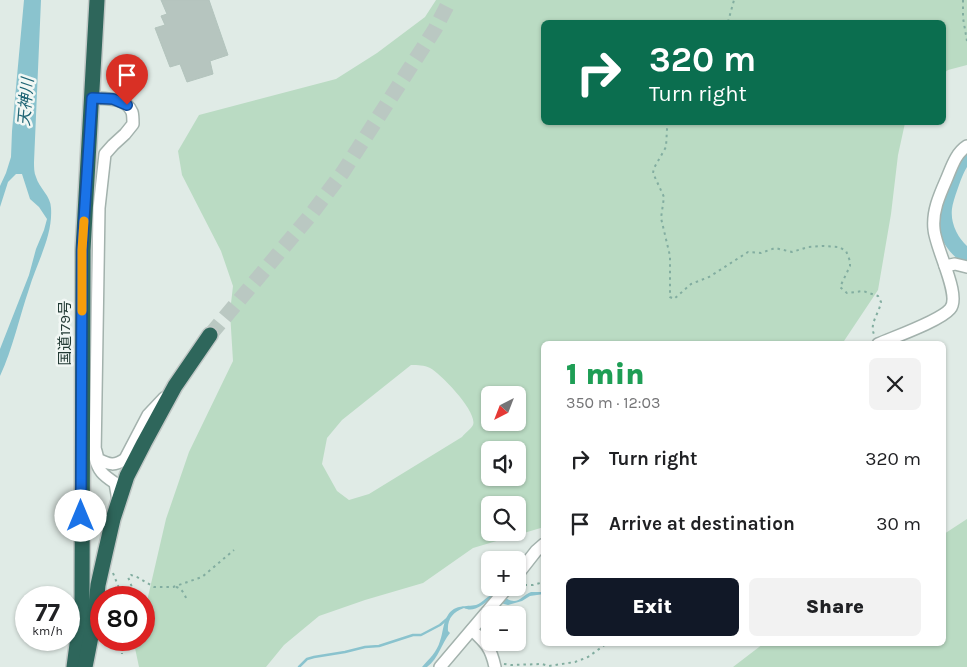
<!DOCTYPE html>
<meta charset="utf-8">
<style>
body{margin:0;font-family:Karla,"Noto Sans JP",sans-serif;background:#f2f2f2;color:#202124;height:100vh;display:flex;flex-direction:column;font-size:19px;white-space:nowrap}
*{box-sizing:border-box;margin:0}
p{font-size:16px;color:#757577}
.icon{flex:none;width:28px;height:28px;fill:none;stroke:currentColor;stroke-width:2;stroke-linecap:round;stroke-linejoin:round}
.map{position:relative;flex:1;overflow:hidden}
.drawer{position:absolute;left:541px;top:341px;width:405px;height:305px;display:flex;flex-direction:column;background:#fff;border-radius:8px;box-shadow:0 1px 4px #0004}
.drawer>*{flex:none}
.guide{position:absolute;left:541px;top:20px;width:405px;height:105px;border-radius:8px;box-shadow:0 1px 4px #0004;background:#0b6e4f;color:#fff;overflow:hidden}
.needle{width:32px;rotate:222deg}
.controls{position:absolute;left:481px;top:386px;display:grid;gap:10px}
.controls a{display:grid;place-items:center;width:45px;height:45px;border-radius:8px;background:#fff;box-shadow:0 1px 4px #0004;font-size:25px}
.speed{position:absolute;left:15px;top:586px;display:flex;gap:10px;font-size:25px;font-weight:700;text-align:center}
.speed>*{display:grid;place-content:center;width:65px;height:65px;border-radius:50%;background:#fff;box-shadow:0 1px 4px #0004;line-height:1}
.speed small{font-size:12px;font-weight:400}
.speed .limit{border:8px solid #d22;background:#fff;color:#111}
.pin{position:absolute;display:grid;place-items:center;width:42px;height:42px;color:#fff;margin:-51px -21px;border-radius:50% 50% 50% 0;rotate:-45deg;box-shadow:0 0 5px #0007}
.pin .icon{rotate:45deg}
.me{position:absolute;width:55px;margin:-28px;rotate:0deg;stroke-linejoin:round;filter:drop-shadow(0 0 4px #0008)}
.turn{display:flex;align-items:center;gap:18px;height:105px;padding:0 25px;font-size:22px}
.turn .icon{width:65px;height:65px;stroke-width:2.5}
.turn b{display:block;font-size:35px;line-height:42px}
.round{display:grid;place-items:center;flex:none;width:52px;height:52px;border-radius:8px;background:#f2f2f2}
.headline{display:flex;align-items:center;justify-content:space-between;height:85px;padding:0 25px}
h1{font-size:30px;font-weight:800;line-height:38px;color:#1e9e55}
.button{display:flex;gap:10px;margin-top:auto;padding:10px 25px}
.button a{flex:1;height:58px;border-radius:8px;background:#111827;color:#fff;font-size:20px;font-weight:800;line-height:58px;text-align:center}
.button a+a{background:#f2f2f2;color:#202124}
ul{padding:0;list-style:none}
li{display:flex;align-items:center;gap:15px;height:65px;padding:0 25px}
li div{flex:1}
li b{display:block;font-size:19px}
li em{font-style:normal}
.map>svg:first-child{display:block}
</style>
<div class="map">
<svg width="967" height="667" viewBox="0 0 967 667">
<rect width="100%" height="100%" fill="#e0ebe6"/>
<g fill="#badbc3" fill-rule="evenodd">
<path d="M436,0H967V65L948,70L944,73V22H544V122L905,123L898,155L891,214L878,290L842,344H544V527L473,548L423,583L365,600L319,616L284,645L266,667H139L135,648L137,640H144V614L166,519L189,452L233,361L230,312L233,286L221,251L182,175L178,151L199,115L336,79L377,53L425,17ZM411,365C418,365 424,365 430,368C441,374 478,412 473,425C471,429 465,433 462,437L369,494L349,500L337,491L322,464L327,438L342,420ZM490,395H518V422H490ZM490,450H518V478H490ZM490,505H518V532H490Z"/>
<polygon points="967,519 967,667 733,667 763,644 944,644 944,534"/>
</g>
<g fill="#8ac3ce">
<path d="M24,0H41L34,162C34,167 34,173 36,177C39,188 51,196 51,208C53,236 37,262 29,289C19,318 13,348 0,376V349L29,275L36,249L44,230L47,219L39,207L30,199L22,174H16L8,182L0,207V186L6,173L11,157L12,131Z"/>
<path d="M531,592H544V594L530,596L522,601L508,605L504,604L491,599C483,604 474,613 464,608C453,612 447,619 448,631L450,633C441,644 439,658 427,667H422C429,659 437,652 440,641C443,633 443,622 448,615C455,604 466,607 476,605C483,603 489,593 496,594C503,594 507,601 514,601C520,601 525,594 531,592Z"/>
</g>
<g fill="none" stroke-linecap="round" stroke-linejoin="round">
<polyline stroke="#8ac3ce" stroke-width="2.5" points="299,667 307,659 314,657 345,652 365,647 379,646 413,635 421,635 440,625 447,619"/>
<path stroke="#8ac3ce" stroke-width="16" d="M967,155C960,160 956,170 953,178C950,187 945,199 944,208C942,227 952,246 967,256"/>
</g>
<polygon fill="#b6c5bf" stroke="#b3c4bd" points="161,0 209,0 228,55 210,61 213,74 187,82 180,64 170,67 155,28 165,25 161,16 167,14"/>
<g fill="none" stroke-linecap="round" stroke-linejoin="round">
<polyline stroke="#bac8c2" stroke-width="15" stroke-dasharray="15 8" stroke-linecap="butt" points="210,335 309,217 343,172 435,29 450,0"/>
<g stroke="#a3b2ad" stroke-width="14">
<g id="minor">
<path d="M92,98C105,99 126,97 132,112C133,115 133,121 133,124L125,134L113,145L105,154L99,208L95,457C98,471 103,475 115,483L118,500"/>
<polyline points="945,266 955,264 967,267"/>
<path d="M878,344C894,337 940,321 950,309C962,296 935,248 934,229C932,211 940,194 947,178C952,166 956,153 967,146"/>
<path d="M96,451L98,459C109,465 115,466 125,459L148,415L164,398"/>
<polyline points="518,574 536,551 544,544"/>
<path d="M472,630C486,643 491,648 495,667"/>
<polyline points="440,667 507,588"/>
</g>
</g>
<g stroke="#c1c8c6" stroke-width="18">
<g id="highway">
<polyline points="74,667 82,607 83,250 97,0"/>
<polyline points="85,667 95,616 98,585 105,554 113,519 127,476 144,443 175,386 210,335"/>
</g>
</g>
<g stroke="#82ada0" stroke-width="2" stroke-dasharray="2.5 4" stroke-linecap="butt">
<polyline points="963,0 963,18 967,41"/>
<polyline points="728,22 734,0"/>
<path d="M669,122L667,129L666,147L654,168L653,173L664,197L661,218L670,256V297L674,299L691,284L709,277L748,252L761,253L775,248L792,252L808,247L823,246L839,247L846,251L850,261V266L840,287L847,293L863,291L878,296L881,302C879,314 868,325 875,336"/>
<polyline points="113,573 119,588 130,598"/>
<polyline points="518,585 533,585 544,582"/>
<path d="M176,587C181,588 184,593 186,598"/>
<polyline points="133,598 135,595 128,577 131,575 137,577 154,587 173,587 202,577 234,550"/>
<polyline points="121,640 122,654"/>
<polyline points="504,664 511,665 542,664 549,666 575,662 588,657 606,644"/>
</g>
<use href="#minor" stroke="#fff" stroke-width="11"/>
<use href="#highway" stroke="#2e665b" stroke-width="15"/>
</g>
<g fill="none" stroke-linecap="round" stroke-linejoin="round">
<g stroke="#114b97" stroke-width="12">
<polyline id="route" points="81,516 82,250 92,98 113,99 127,105"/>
</g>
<use href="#route" stroke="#1a73e8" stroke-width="9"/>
<polyline stroke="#f59e0b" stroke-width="9" points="82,311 82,250 84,221"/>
</g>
<g text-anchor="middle" stroke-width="5" stroke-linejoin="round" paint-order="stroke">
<g font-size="15" fill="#223a34" stroke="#f1f7f4">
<text transform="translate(65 333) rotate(-90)" y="5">国道179号</text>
</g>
<g font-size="16" font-style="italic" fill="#1e6474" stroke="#f1f7f4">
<text transform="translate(25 102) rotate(-85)" y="6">天神川</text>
</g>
</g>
</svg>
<div class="controls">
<a><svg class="needle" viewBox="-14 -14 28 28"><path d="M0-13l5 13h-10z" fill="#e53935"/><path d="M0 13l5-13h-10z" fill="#757577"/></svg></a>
<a><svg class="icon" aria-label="sound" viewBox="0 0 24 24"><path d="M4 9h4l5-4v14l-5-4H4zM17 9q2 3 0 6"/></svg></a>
<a><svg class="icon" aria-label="search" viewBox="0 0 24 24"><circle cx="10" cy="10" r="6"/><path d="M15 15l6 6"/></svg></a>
<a>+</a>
<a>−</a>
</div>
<div class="speed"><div>77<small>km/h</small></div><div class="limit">80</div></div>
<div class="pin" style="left:127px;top:105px;background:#d93025"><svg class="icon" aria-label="arrive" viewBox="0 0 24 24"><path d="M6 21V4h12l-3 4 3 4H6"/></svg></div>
<svg class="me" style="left:81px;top:516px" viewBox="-20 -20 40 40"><circle r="19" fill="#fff"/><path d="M0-13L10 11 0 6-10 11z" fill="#1a73e8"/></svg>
<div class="guide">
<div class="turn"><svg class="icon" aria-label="right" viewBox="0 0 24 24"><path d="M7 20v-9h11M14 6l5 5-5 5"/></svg><div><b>320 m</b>Turn right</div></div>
</div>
<section class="drawer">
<div class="headline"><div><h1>1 min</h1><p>350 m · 12:03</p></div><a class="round"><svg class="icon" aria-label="close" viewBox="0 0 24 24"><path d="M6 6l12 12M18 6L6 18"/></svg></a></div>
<ul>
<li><svg class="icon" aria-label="right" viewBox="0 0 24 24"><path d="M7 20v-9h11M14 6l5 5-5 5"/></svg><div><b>Turn right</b></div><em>320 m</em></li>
<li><svg class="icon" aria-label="arrive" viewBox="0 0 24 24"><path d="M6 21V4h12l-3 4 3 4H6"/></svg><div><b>Arrive at destination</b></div><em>30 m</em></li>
</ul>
<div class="button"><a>Exit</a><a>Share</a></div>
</section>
</div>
